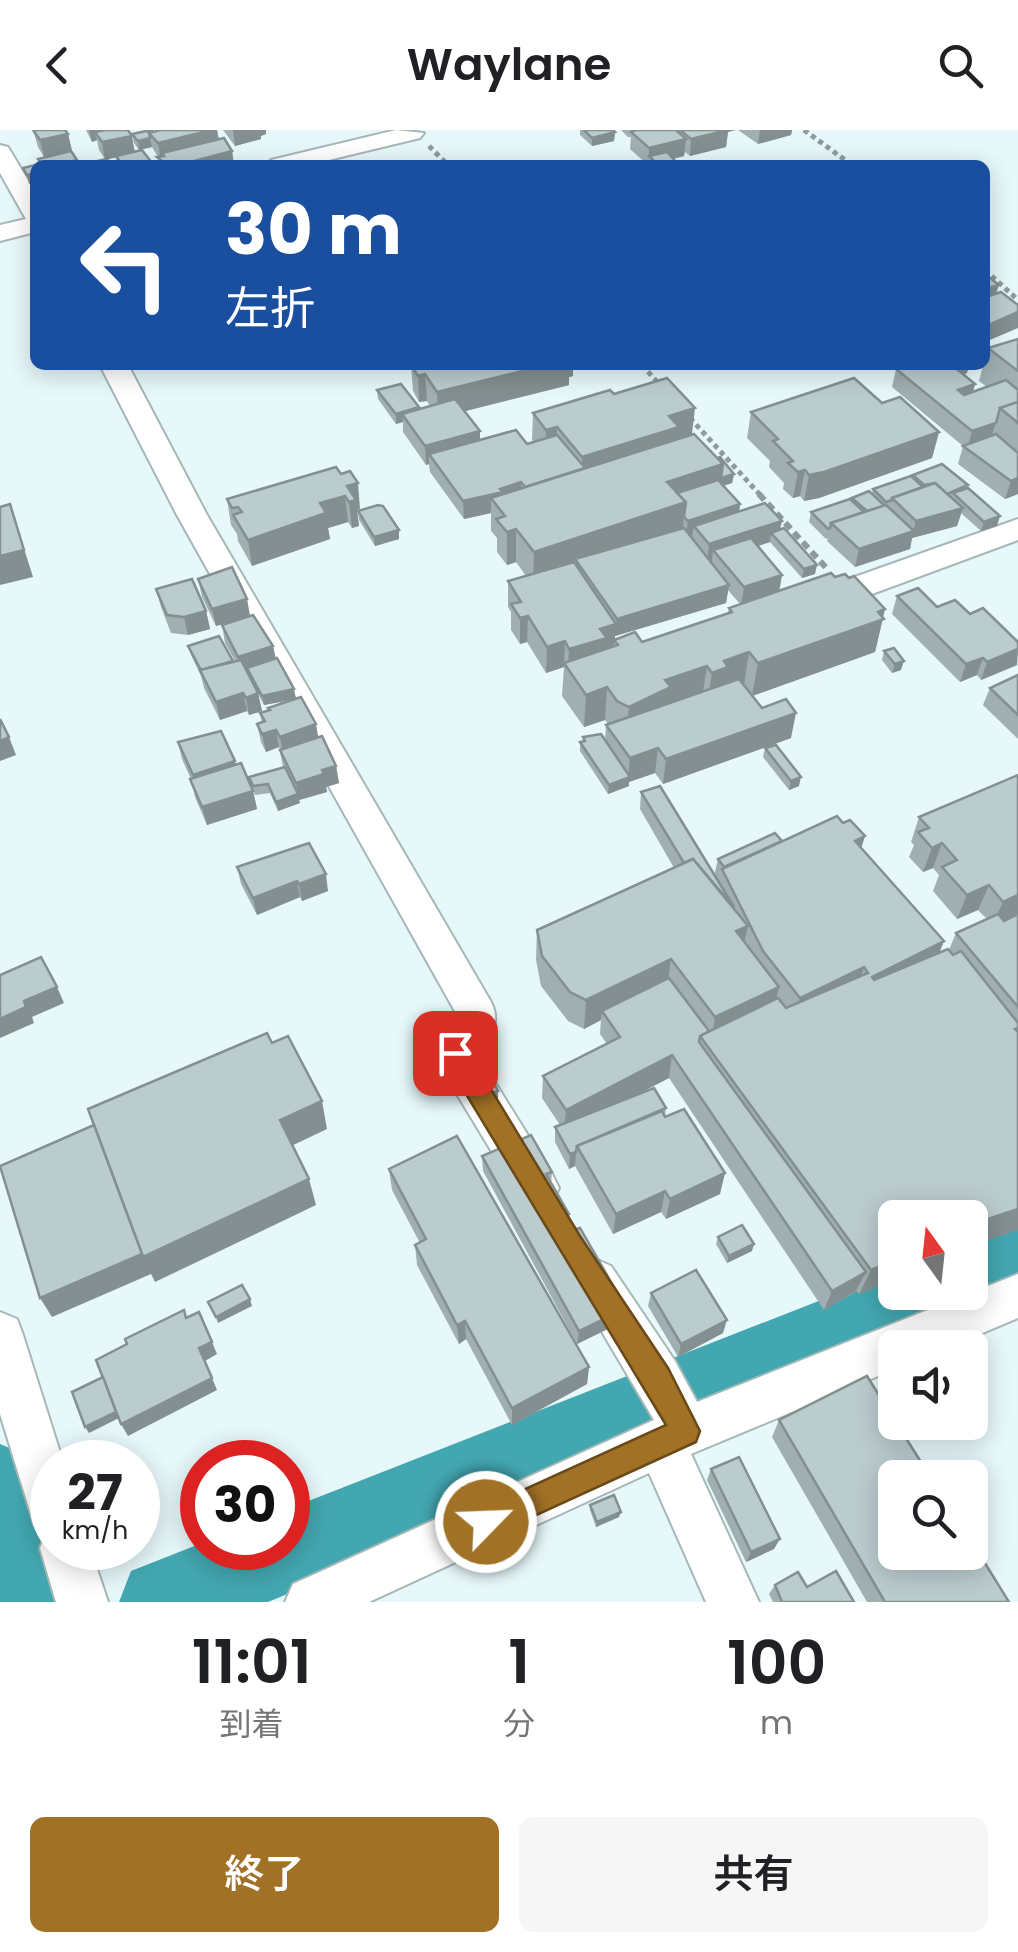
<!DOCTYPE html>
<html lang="ja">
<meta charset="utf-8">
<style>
body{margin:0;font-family:Poppins,"Noto Sans JP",sans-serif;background:#f6f6f6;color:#202124;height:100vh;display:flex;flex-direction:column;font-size:38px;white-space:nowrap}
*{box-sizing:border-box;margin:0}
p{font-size:32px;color:#757577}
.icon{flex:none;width:55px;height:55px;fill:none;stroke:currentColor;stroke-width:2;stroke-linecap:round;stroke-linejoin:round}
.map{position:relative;height:1472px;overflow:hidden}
.side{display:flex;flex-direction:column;background:#fff;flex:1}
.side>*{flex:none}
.banner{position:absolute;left:30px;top:30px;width:960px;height:210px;border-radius:15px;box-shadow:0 5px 25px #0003;background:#1a4fa0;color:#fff;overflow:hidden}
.needle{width:65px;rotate:345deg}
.tools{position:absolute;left:878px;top:1070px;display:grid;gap:20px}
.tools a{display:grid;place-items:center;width:110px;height:110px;border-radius:15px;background:#fff;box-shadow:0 5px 25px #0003;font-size:50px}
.speed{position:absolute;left:30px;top:1310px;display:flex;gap:20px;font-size:50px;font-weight:700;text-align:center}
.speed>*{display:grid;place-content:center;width:130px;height:130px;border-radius:50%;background:#fff;box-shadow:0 5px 25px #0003;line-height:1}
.speed small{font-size:25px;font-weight:400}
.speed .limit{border:15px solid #d22;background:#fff;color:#111}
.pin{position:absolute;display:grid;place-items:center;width:85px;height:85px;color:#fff;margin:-42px;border-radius:20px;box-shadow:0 5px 15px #0006}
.me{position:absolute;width:110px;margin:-55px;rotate:66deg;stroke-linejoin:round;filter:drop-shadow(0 0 8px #0008)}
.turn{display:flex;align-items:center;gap:35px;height:210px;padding:0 30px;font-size:45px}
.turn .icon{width:130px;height:130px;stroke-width:2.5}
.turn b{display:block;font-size:70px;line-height:85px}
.eta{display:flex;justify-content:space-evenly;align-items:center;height:170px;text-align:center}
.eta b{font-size:60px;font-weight:600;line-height:70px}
.primary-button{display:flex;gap:20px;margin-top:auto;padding:20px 30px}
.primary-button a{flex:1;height:115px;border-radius:15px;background:#a17125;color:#fff;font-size:40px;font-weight:600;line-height:115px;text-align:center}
.primary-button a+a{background:#f6f6f6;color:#202124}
header{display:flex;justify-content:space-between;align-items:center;height:130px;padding:0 30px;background:#fff;font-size:45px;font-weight:600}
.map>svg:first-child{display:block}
</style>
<header><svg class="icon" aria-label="back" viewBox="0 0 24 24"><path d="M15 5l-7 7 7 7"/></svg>Waylane<svg class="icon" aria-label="search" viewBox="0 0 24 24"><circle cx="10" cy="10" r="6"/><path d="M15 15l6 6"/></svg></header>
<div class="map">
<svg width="1018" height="1472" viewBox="0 0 1018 1472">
<rect width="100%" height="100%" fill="#e7f8fa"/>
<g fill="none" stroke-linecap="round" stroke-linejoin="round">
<g fill="#43a7b1" fill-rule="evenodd">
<polygon points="1018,1093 1018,1166 970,1185 964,1183 962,1188 268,1472 119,1472 131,1441 202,1413 202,1418 288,1418 288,1379 895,1141 895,1162 970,1162 970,1112"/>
<polygon points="0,1314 29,1326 52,1390 52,1418 61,1418 78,1472 0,1472"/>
</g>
<g stroke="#a6b7b8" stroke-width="4">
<g id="street">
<polygon points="396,0 424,3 420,8 308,35 267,35 271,30"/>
<polygon points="0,15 8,17 35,62 35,102 0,111 0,95 26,89 0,43"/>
<path d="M100,235H128L207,385L491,872C501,892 492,908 478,925L552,1044L559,1058L552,1072L537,1078L522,1072L440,936L434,923L457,885L177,385Z"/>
<polygon points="1018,389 1018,410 826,481 815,484 804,481 799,473 804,465"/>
<polygon points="595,1129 611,1136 675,1231 697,1272 1018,1144 1018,1188 947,1218 895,1218 895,1239 691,1324 759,1472 706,1472 649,1343 369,1472 285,1472 293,1454 654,1290 572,1151 579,1136"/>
<polygon points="0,1182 17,1189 23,1205 63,1332 52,1332 52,1418 90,1418 108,1472 56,1472 40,1418 48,1399 34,1394 0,1284"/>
</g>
</g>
<g stroke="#8e9a9b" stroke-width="5" stroke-dasharray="5 4" stroke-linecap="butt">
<polyline points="804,0 852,35"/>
<polyline points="429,16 448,35"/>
<polyline points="985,140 1018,170"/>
<polyline points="642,235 661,256"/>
<polyline points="690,288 762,367"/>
</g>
<polyline stroke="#8e9a9b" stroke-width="6" stroke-dasharray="8 5" stroke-linecap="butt" points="759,364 829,441"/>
<use href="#street" fill="#fff" fill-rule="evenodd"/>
</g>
<g fill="#a1afb1" fill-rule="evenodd">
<polygon points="33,0 68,4 72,21 78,35 39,35 38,29 44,27 38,17"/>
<polygon points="86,0 128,0 135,22 153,35 117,34 116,27 105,29 99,20 97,10 92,12"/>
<polygon points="217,0 219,10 232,21 234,35 159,35 158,27 152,17 139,20 134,13 132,4 153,2"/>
<polygon points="223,0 266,0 266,4 261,6 261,9 235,16"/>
<polygon points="580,0 613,0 615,2 614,11 592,16 580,5"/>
<polygon points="621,0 735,0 728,2 726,17 690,26 685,22 684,26 673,29 676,35 648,35 630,19 631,7 628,7"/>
<polygon points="738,0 792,0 791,5 758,14"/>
<polygon points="1018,209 1018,364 1005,369 958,334 963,316 892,257 896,239 907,235 969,235 967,243 964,244 975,254 973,262 987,257 979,251 983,235 985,235 988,218"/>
<path d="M411,235H573V246L569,247V255L465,281L480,301V310L527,314L534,312L532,310L533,283L614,264L692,304L678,309L734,344L732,353L723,356L740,374L739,381L780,400L815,444L802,448L770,412L758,416L780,461L883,488L875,522L752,566L791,608L663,654L655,643L629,652V656L608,664L580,621V612H583V607L605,611L606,595L608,594L605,590L584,597L562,566L564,537L546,543L527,512L520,514L511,500V482L508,477V451L526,446L516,432L507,435L497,422V408L491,401V383L464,389L430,342L429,334L426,335L403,302V292L396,294L378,269L377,260L419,277L420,279L430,276L427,271L419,272L413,261ZM728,460L740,474L729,478L728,483L642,512L615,509V506L726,473Z"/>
<polygon points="882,273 939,302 932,328 819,368 804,371 800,366 793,368 783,359 784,353 769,337 770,331 747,308 751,282"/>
<polygon points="336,337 357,380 359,396 352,398 348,392 328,398 330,409 252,436 238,411 237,404 231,395 227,369"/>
<polygon points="913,345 968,355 967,358 997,396 981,401 961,383 957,396 912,408 910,419 855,437 827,411 828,408 826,409 809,392 811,382 852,370 852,368 872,363 873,359 913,347"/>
<polygon points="358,381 399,409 375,416 359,390"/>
<polygon points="198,449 247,469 250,486 273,516 276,528 296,568 336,636 339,653 326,657 327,662 299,670 300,673 278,681 270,663 255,665 249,647 283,637 279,617 266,622 261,612 257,594 262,592 260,583 269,581 268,578 295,569 264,575 258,564 262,581 249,585 247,581 220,590 204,558 201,546 191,525 188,516 235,531 225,513 222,495 238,490 216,496 202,467"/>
<polygon points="156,459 206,481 210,499 188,505 171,503 161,477"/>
<polygon points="897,466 970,484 1018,512 1017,535 981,550 977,545 960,552 892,484"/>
<polygon points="884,521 901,540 892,543 882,530"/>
<polygon points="1018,545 1018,609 983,575 990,558"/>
<polygon points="178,612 236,635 253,661 257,679 207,695 195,667 191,649 182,629"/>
<polygon points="765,618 799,656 789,660 763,627"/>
<polygon points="641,662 714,746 718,729 782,711 861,719 944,811 939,823 949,820 956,803 987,789 978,780 957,789 933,761 939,745 933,738 923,742 909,727 914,715 911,712 919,687 1018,784 1018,1100 970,1116 895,1088 895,1150 859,1164 857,1161 824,1180 669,948 636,965 666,978 665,987 720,1064 666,1089 661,1082 613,1104 575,1036 569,1039 555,1012 555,997 560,995 542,968 543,946 607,914 600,904 601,890 584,899 568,891 541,856 536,830 537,800 674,738 640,679"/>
<polygon points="237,737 328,761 302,771 300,767 257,785 241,754"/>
<polygon points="474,953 498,969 482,975 475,961"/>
<polygon points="482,1026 552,1042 551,1054 568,1098 624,1191 577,1214 483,1041"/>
<polygon points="389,1039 589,1237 587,1254 512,1295 466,1209 459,1214 417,1135 415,1115 420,1113 392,1060"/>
<polygon points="718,1107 752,1121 727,1133 716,1114"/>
<polygon points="651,1163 723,1203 678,1227 648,1176"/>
<polygon points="779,1290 1009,1472 867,1472 772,1307"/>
<polygon points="711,1339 774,1419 746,1432 707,1350"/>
<polygon points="590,1375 619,1387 596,1397 590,1380"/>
<polygon points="775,1455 807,1457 854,1472 773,1472 769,1464"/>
</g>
<g fill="#838f90">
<polygon points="89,0 99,0 101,10 95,2 97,10 92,12"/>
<polygon points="102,0 125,0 132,6 135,23 105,30 102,12 104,12"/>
<polygon points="212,0 217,0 220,16 162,23 163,30 161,31 158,13"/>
<polygon points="233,0 266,0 266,4 261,6 261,9 235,16"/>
<polygon points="716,0 735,0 728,2 726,17 690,26 691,9"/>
<polygon points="760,0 792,0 791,5 758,14"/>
<polygon points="615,2 614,11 592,16 592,8"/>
<polygon points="68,4 72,21 44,27 40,10"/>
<polygon points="150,8 152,17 139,20 138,11"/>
<polygon points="686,9 684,26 656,33 649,26 649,18"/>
<polygon points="232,21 234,35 179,35"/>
<polygon points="77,30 78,35 56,35"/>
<polygon points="35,43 35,53 29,54 27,45"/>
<polygon points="999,155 996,164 985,167 985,159"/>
<polygon points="1018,182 1018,198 985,212 985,195"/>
<polygon points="546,235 573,235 573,246 569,247 569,255 438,288 437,262"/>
<polygon points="969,235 967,243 956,247 959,238"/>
<polygon points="425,244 427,271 419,272 418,246"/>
<polygon points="975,254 970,272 958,260"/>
<polygon points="419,277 420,286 402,284 403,292 396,294 396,284"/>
<polygon points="695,278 692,304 678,308 677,323 582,341 582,327 669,286"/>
<polygon points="996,293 990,311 967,319 972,301"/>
<polygon points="557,297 556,323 546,326 546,300"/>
<polygon points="480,301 480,319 429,324 429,334 426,335 425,316"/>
<polygon points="939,302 932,328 819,368 804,371 809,345"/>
<polygon points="723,334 734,344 732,353 720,357 685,378 682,406 575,429 575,441 533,455 534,422 667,352"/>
<polygon points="805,340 800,366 793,368 798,342"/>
<polygon points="1018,348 1018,364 1005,369 1011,351"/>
<polygon points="521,352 521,370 491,368 491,383 464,389 463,371"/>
<polygon points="358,353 360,379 357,380 359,396 352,398 347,356"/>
<polygon points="345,366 348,392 328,398 330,409 252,436 248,410 320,373"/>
<polygon points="740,374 738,392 694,396 692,407 685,409 688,391"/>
<polygon points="963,378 957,396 912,408 910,419 855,437 859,419 913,401 916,391"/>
<polygon points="1000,386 997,396 981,401 984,392"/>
<polygon points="782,391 778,409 771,403 770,412 720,428 713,420 712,431 707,432 709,414"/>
<polygon points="516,399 516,432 507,435 507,402"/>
<polygon points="18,400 33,447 0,455 0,426"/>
<polygon points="399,400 399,409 375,416 374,407"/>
<polygon points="817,435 815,444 802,448 804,439"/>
<polygon points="782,445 779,463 741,475 744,457"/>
<polygon points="729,455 726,473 615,506 615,512 614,510 613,521 568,540 569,519 600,499 616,494 617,489"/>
<polygon points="247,469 250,487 216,496 212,479"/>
<polygon points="885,479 875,522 752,566 758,533"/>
<polygon points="206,481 210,499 188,505 184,487"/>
<polygon points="528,486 527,512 520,514 520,488"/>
<polygon points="565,511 564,537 546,543 547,517"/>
<polygon points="273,516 276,534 247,538 248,543 242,545 238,527"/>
<polygon points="1018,519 1017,535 981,550 987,532"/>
<polygon points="749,522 744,555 707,575 712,543 724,531"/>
<polygon points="983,528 977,545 960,552 966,534"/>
<polygon points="904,531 901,540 892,543 895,534"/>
<polygon points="707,536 702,568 626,609 629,577 665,550"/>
<polygon points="607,557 605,590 584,597 586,565"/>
<polygon points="294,559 296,569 264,575 262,566"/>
<polygon points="243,563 247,581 220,590 216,572"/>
<polygon points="258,563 262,581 249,585 246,568"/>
<polygon points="796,583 791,608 663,654 666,629"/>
<polygon points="316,594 319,612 283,624 280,607"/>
<polygon points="276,600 279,617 266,622 262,604"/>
<polygon points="9,607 16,625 0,631 0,611"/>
<polygon points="658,618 655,643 629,652 629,656 608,664 609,655 628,648 630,628"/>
<polygon points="235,631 239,649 197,663 193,645"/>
<polygon points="336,636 339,653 326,657 327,662 299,670 300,673 278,681 276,672 298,664 296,653 322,640"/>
<polygon points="801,647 799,656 789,660 791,651"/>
<polygon points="253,661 257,679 207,695 202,677"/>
<polygon points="865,706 856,736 855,711"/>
<polygon points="942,713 933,738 923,742 932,718"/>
<polygon points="326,744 328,761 302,771 299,754"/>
<polygon points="297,751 300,767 257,785 253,768"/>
<polygon points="989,755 978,780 957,789 967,765"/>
<polygon points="1018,764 1018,784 992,796 1003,772"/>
<polygon points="748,796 741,826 736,801"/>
<polygon points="944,811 932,841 862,877 872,847"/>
<polygon points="671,829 667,859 602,881 601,890 584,899 586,870"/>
<polygon points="864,837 854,867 792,898 800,868"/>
<polygon points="57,857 64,873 32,887 34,893 0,908 0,889 24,871"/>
<polygon points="779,857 772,887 712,906 715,887"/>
<polygon points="672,925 669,948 564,1002 566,980"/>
<polygon points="498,961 498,969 482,975 481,967"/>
<polygon points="322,971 327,999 287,1018 280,990"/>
<polygon points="576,1022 575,1036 569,1039 570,1024"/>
<polygon points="725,1043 720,1064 666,1089 670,1069"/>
<polygon points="309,1049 316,1075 155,1152 151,1144 52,1187 40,1168"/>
<polygon points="665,1061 661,1082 613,1104 616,1084"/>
<polygon points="1018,1079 1018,1100 970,1116 970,1095"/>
<polygon points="569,1084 568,1098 561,1087"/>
<polygon points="754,1114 752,1121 727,1133 729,1126"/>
<polygon points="895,1130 895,1150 859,1164 871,1140"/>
<polygon points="866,1142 856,1161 824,1180 832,1161"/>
<polygon points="250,1169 252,1176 218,1193 216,1187"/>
<polygon points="626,1178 624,1191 577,1214 579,1201"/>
<polygon points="727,1190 723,1203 678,1227 681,1214"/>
<polygon points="465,1191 466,1209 459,1214 457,1195"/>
<polygon points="212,1212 217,1224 205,1231 217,1260 128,1306 121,1294 199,1218"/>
<polygon points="589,1237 587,1254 512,1295 512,1278"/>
<polygon points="117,1281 121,1287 89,1303 85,1297"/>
<polygon points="621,1382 619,1387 596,1397 597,1392"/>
<polygon points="780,1409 774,1419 746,1432 751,1422"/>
</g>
<g fill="#bbccce" stroke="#838f90" stroke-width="2.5">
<polygon points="33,0 65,0 68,4 40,10"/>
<polygon points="106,0 128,0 132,6 102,12 95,2"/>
<polygon points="151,0 153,2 149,3 150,8 138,11 132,4"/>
<polygon points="160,0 212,0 158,13 149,3"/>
<polygon points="584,0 613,0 615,2 592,8"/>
<polygon points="636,0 676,0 686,9 649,18 631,2"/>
<polygon points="680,0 728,0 691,9"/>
<polygon points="224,8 232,21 179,35 167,35 157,27 164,26 162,23"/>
<polygon points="142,20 153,34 127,35 125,32 121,33 116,26"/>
<polygon points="71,21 77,30 56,35 42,35 38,29"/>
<polygon points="667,22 677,33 674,35 658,35 649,26"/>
<polygon points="107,29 111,35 80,35"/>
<polygon points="35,35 35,43 27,45 23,38"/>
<polygon points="985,144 999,155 985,159"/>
<polygon points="1001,162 1018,175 1018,182 991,194 985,195 985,163 989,166"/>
<polygon points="1018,209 1018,241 988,218"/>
<polygon points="411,235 546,235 437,262 425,244 418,246"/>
<polygon points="907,235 952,235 975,254 958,260 964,265 1006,250 1018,260 1018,272 1000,278 996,293 972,301 896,239"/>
<polygon points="667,248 695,278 669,286 679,297 582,327 557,297 546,300 533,283 610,260 614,264"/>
<polygon points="854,248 882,273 900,267 939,302 824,342 809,345 805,340 798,342 788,333 793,331 773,311 778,309 751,282"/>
<polygon points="401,254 419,277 396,284 377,260"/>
<polygon points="455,269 480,301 425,316 402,284"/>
<polygon points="1018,272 1018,293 1000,278"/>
<polygon points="516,300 527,314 557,305 585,338 525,357 521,352 500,359 503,362 463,371 429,324"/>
<polygon points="694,304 723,334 667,352 686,372 534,422 516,399 507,402 496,389 505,386 491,368"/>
<polygon points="996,304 1018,323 1018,348 1011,351 963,316"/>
<polygon points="720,327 734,344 721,348 723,334 718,328"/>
<polygon points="942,334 968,355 947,364 935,353 924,355 913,345"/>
<polygon points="336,337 341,344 350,341 358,353 347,356 356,370 349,372 345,366 320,373 326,383 248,410 233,385 242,382 238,377 232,378 227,369"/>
<polygon points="911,346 923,357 892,368 892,370 886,372 873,359"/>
<polygon points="718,350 740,374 688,391 684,387 686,372 677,363"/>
<polygon points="935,353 963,378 916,391 892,368"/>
<polygon points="968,358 1000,386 984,392 953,363"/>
<polygon points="869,361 885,376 867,381 852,368"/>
<polygon points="850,369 864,382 831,393 830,398 828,399 811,382"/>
<polygon points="765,373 782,391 709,414 694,396"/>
<polygon points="10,374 24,420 0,426 0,377"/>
<polygon points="378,375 383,376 399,400 374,407 358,381"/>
<polygon points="886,375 914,401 859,419 831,393"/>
<polygon points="684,398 729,455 617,489 575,429"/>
<polygon points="784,398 817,435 804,439 771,403"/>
<polygon points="751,408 782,445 744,457 713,420"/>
<polygon points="574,432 616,494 600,499 607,508 569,519 565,511 547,517 528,486 520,488 511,474 521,472 508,451"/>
<polygon points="232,437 247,469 212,479 198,449"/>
<polygon points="831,443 835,447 845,444 849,448 854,446 885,479 878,482 884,489 758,533 749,522 724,531 728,537 712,543 707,536 665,550 671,557 629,577 617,571 607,557 586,565 564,533 618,515 614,510 635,502 642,512 732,482 729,478"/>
<polygon points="192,449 206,481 184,487 167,485 156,459"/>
<polygon points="918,458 937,477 955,470 970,484 983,478 1018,512 1018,519 987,532 983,528 966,534 897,466"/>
<polygon points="253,485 273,516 238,527 222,495"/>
<polygon points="219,506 233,531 201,540 188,516"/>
<polygon points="894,518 904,531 895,534 884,521"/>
<polygon points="277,528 294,559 262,566 247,538"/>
<polygon points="241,530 258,563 246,568 243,563 216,572 200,540"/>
<polygon points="1018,545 1018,585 990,558"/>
<polygon points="739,549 762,578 786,569 796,583 666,629 658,618 630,628 606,595"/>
<polygon points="301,567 316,594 280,607 276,600 262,604 257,594 265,591 260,583 270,580 268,578"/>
<polygon points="0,589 9,607 0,611"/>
<polygon points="221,601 235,631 193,645 178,612"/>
<polygon points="601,604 630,647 609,655 580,612 585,611 583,607"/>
<polygon points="322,606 336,636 322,640 324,644 296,653 280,620"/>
<polygon points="776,615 801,647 791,651 765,618"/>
<polygon points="241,633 253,661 202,677 190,649"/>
<polygon points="285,637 298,664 276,672 268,654 253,656 249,647"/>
<polygon points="1018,645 1018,765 1003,772 989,755 967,765 942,737 957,730 942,713 932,718 918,702 929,698 919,687"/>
<polygon points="660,656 734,777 693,729 684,733 641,662"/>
<polygon points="837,686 843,693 850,690 865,706 855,711 944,811 872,847 874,850 948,819 953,825 961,821 1018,893 1018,898 1015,899 1018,902 1018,1079 970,1095 970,1088 895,1088 895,1130 871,1140 700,906 778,868 786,878 868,843 864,837 800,868 763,821 722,739"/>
<polygon points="775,703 782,711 724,737 718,729"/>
<polygon points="309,713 326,744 299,754 297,751 253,768 237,737"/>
<polygon points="693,729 748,796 736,801 779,857 715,887 671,829 586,870 570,862 542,826 537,800"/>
<polygon points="998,784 1004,791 1018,784 1018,877 956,803"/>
<polygon points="41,827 57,857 24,871 26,877 0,889 0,845"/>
<polygon points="669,848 709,901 700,906 699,912 866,1142 832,1161 672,925 566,980 543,946 620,907 602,881"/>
<polygon points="267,903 272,913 288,906 322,971 280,990 309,1049 143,1127 88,979"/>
<polygon points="491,947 498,961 481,967 474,953"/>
<polygon points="654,958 666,978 577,1016 576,1022 570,1024 555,997"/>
<polygon points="684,979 725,1043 670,1069 665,1061 616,1084 577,1016 662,981 665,987"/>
<polygon points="94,995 142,1124 40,1168 0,1036"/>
<polygon points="531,1005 552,1042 546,1044 569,1084 561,1087 570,1101 580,1098 626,1178 579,1201 482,1026"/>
<polygon points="457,1006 589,1237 512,1278 465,1191 457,1195 415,1115 426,1109 389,1039"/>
<polygon points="742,1095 754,1114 729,1126 718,1107"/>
<polygon points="696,1140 727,1190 681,1214 651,1163"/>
<polygon points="242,1155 250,1169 216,1187 208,1172"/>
<polygon points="184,1180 186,1188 199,1182 212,1212 199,1218 212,1248 121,1294 96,1230 127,1214 125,1209"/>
<polygon points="867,1246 931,1348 895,1348 895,1422 970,1422 970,1409 1009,1472 885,1472 779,1290"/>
<polygon points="103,1247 116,1282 85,1297 72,1262"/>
<polygon points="739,1327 780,1409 751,1422 711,1339"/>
<polygon points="614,1365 621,1382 597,1392 590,1375"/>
<polygon points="836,1441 854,1472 782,1472 775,1455 798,1442 807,1457"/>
</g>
<polygon fill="#a17125" stroke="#694918" stroke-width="2.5" points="455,912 464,915 580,1106 668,1238 700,1301 696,1312 486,1408 475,1403 470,1392 475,1382 666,1295 446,931 443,923 446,915"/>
</svg>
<div class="tools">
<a><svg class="needle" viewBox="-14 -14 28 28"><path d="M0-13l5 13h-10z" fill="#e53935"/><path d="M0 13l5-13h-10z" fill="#757577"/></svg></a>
<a><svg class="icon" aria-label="sound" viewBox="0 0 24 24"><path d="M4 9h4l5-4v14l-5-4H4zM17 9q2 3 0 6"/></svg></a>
<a><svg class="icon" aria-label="search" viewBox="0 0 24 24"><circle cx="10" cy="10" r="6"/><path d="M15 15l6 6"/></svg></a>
</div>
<div class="speed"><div>27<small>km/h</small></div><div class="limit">30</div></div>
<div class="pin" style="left:455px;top:923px;background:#d93025"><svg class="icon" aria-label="arrive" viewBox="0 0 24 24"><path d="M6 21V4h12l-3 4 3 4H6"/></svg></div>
<svg class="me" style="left:486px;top:1392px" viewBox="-20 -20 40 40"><circle r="17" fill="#a17125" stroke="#fff" stroke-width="3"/><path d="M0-11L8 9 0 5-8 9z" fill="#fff"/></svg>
<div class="banner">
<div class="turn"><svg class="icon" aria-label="left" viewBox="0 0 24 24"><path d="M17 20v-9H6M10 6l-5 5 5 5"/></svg><div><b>30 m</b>左折</div></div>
</div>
</div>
<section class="side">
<div class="eta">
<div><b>11:01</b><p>到着</p></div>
<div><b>1</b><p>分</p></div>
<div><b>100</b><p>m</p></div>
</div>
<div class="primary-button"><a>終了</a><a>共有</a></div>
</section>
